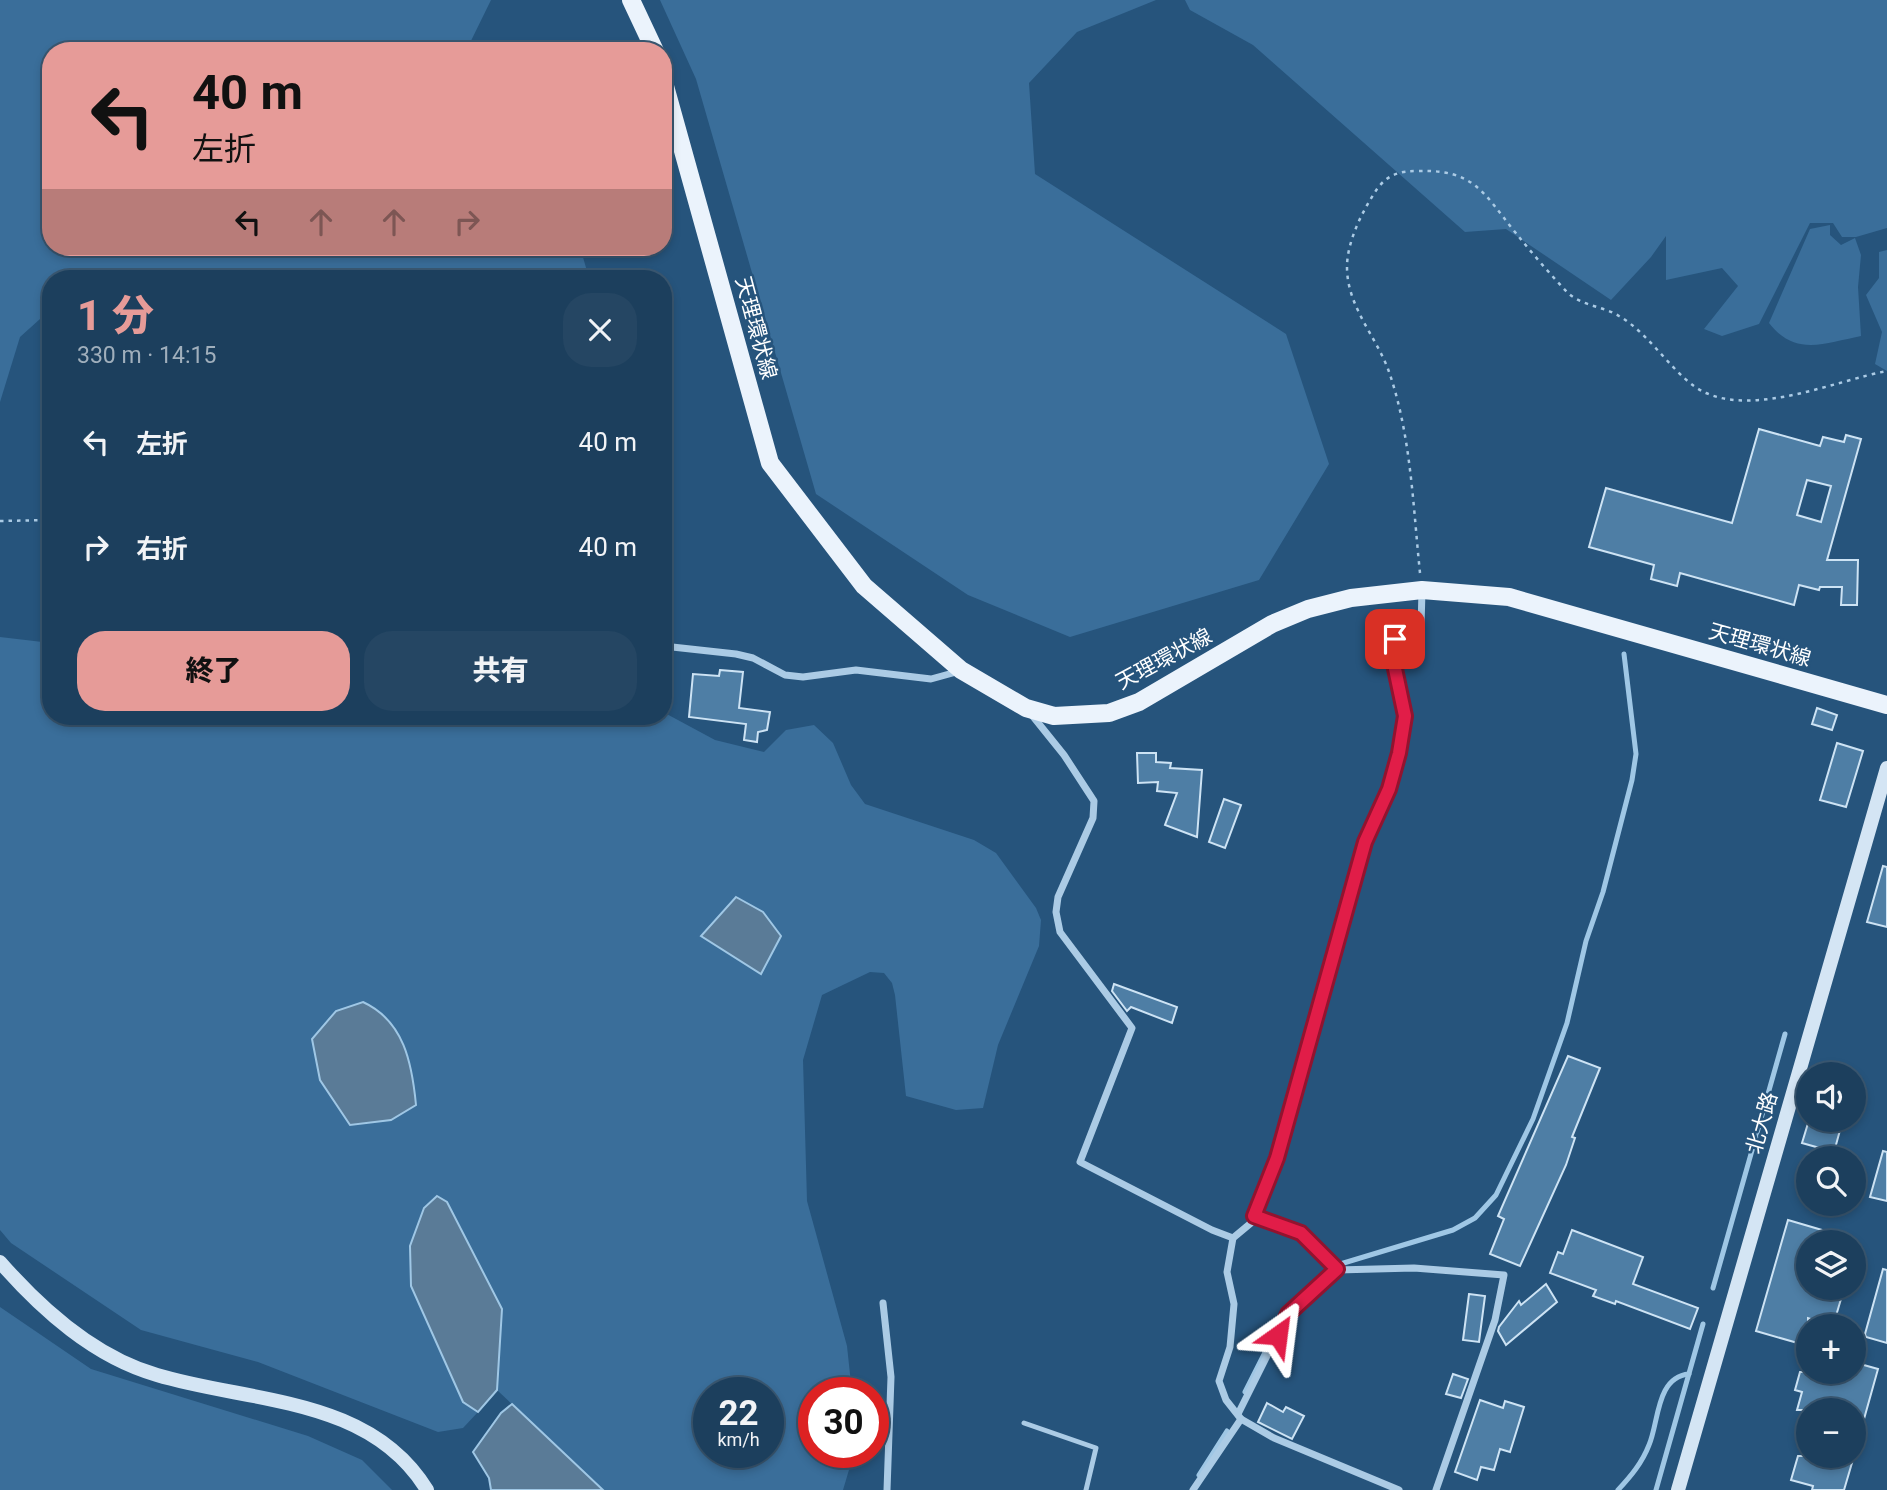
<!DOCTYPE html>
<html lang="ja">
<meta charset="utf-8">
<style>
body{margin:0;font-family:Roboto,"Noto Sans JP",sans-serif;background:#254663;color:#f1f3f6;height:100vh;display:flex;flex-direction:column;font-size:26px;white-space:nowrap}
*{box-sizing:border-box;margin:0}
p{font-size:23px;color:#a0afbc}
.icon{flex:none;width:38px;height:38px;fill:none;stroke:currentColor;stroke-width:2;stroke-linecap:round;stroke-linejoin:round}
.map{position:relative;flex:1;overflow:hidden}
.panel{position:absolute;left:42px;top:270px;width:630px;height:455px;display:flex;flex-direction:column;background:#1c3f5d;border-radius:28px;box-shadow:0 4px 10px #0003,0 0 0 2px #3a5872}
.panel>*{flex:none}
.banner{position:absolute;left:42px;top:42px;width:630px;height:214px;border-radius:28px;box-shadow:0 4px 10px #0003,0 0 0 2px #3a5872;background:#e69b98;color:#111;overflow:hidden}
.buttons{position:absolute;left:1796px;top:1062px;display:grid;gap:14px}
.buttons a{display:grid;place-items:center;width:70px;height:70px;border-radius:50%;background:#1c3f5d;box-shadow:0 4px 10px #0003,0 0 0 2px #3a5872;font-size:35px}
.speed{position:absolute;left:693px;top:1377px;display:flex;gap:14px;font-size:35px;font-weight:700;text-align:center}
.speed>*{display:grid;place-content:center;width:91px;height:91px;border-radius:50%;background:#1c3f5d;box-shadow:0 4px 10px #0003,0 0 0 2px #3a5872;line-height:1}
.speed small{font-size:18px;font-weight:400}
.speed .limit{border:10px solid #d22;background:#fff;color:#111}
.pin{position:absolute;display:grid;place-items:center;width:60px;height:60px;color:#fff;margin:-30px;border-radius:14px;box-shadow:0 4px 10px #0006}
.me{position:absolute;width:77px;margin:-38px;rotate:31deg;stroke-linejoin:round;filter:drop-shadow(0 0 5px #0008)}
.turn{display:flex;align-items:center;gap:24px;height:147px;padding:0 35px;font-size:32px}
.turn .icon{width:91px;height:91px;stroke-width:2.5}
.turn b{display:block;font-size:49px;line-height:60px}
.lanes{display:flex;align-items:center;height:66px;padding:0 35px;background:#0003;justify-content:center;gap:35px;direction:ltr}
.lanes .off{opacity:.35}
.round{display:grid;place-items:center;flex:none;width:74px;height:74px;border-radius:28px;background:#254663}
.overview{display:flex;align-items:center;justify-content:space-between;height:119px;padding:0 35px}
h1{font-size:42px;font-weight:800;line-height:52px;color:#e69b98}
.action{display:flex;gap:14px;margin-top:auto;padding:14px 35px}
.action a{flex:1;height:80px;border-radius:28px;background:#e69b98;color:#111;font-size:28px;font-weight:800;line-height:80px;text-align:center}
.action a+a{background:#254663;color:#f1f3f6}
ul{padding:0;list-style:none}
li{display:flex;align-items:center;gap:21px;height:105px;padding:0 35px}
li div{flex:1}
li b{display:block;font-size:26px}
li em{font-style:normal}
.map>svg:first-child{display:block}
</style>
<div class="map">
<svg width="1887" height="1490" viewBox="0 0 1887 1490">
<rect width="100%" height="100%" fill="#26547c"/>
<g fill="#3a6e9a" fill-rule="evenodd">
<polygon points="0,0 491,0 466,51 51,51 51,247 580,247 589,278 51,278 51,326 40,319 20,337 0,402"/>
<polygon points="660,0 1156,0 1077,32 1029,83 1035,174 1286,334 1329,464 1259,580 1070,637 968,595 816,494 696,79"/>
<polygon points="1185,0 1887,0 1887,228 1856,237 1842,237 1833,223 1810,223 1759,324 1722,336 1704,329 1738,286 1722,268 1666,280 1666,236 1651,257 1611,300 1506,229 1465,232 1253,45 1190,10"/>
<path d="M1830,225V235L1841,245L1855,238L1861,255L1858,287L1861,336C1825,343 1795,357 1769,323L1810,229Z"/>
<polygon points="1887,250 1887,371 1875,364 1882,332 1866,295 1879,278 1879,252"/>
<path d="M0,637L51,643V716H663V712L715,740L764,752L786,730L814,725L833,743L851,785L865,804L974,840L996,853L1036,908L1041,920L1039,946L998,1045L983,1108L956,1110L906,1096L895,995L892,983L884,973L870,972L822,995L803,1060L807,1201L847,1346L852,1393H814V1452L854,1453L843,1490H603L497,1390L502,1309L447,1202L441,1348L463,1402L478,1412L463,1428L438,1432L258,1362L141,1330L11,1243L0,1230ZM709,1393H768V1452H709Z"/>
<polygon points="0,1307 91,1369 308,1436 362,1460 392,1490 0,1490"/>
</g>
<g fill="#5a7b97" stroke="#9fc7e5" stroke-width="2">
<polygon points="736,897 763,912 781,936 761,974 701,936"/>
<path d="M363,1002C404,1021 412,1063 416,1105L391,1120L350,1125L320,1080L312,1039L336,1011Z"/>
<polygon points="437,1196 447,1202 502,1309 497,1390 478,1412 463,1402 411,1286 410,1246 424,1208"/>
<polygon points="512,1404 603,1490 491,1490 489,1478 473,1452 501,1413"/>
</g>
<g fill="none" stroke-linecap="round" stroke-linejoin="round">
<g stroke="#9fc7e5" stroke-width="5">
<polyline points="1337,1265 1453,1230 1475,1218 1496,1195 1533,1119 1567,1023 1586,941 1603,892 1632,780 1636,754 1624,654"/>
<polyline points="1713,1288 1785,1034"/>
<polyline points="1245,1392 1288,1307 1331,1268"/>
<polyline points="1199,1475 1227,1431"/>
<path d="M1618,1490C1631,1476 1642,1463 1649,1445C1659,1422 1656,1377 1689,1374"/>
<polyline points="1656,1490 1703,1324"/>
</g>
</g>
<g fill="#4e7ea5" stroke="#cde3f4" stroke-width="2" fill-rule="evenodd">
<path d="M1759,429L1820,446L1823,437L1844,442L1846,435L1861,439L1827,560H1858L1857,605H1841L1842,587H1820L1819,590L1799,585L1794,605L1680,573L1677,586L1651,579L1654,565L1589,547L1606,488L1732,523ZM1807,480L1831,486L1821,522L1797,515Z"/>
<polygon points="720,670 743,672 739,708 770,712 767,730 758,732 757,742 744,740 746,724 689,717 693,674 719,676"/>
<polygon points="1817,708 1837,715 1832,730 1812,724"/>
<polygon points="1837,743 1863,751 1846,807 1820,800"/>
<polygon points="1137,753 1156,753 1156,762 1171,763 1170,768 1202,770 1197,837 1165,825 1177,793 1157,791 1158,782 1138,783"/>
<polygon points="1224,799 1241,805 1225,848 1209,842"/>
<polygon points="1883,866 1887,867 1887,927 1867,922"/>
<polygon points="1114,984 1177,1007 1172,1023 1131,1007 1127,1011 1112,991"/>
<polygon points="1568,1056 1600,1068 1572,1137 1575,1138 1566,1165 1520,1266 1490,1254 1504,1219 1498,1216"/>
<polygon points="1809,1120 1842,1123 1834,1152 1802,1143"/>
<polygon points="1883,1151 1887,1152 1887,1201 1870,1197"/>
<polygon points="1788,1220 1822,1230 1819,1242 1808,1242 1808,1288 1825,1288 1824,1294 1841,1299 1833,1326 1808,1318 1808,1346 1756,1331"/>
<polygon points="1572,1230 1643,1257 1633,1284 1698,1308 1690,1329 1616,1301 1615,1304 1593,1296 1596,1290 1550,1273 1558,1252 1563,1254"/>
<polygon points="1883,1269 1887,1270 1887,1343 1866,1337 1865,1334"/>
<polygon points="1546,1284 1557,1302 1506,1345 1498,1331 1499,1327 1519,1301 1521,1305"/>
<polygon points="1469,1294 1485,1296 1479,1342 1463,1340"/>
<polygon points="1853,1362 1878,1369 1857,1444 1853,1443 1853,1410 1797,1410 1802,1392 1795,1390 1800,1372 1853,1372"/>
<polygon points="1453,1374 1468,1379 1461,1398 1446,1394"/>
<polygon points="1480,1400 1503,1408 1505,1401 1524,1407 1510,1452 1500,1449 1494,1470 1481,1467 1477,1480 1455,1472"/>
<polygon points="1267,1403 1283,1412 1286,1407 1304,1416 1292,1439 1258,1422"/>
<polygon points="1798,1456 1854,1456 1844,1490 1812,1490 1813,1486 1791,1480"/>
</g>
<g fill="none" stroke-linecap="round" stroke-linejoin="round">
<g stroke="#abcbe5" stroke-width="2.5" stroke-dasharray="3.5 5" stroke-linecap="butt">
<polyline points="0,521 51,520"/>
<path d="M1420,573C1413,506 1411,433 1388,369C1375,335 1347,306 1347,267C1347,241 1363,210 1377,189C1388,174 1400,171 1418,171C1475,169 1484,194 1515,232C1531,252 1549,273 1567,292C1581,306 1603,306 1619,316C1652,335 1676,380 1706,393C1757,416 1838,380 1887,371"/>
</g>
<polyline stroke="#abcbe5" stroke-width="5" points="1024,1423 1096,1448 1086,1490"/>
<g stroke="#abcbe5" stroke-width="7">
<polyline points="663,646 736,654 753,658 785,675 803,677 856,670 931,679 960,671"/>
<polyline points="1031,714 1064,755 1094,801 1093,818 1058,897 1056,912 1060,932 1132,1028 1080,1162 1212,1230 1233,1238"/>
<polyline points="1254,1216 1301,1233 1337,1270"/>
<polyline points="883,1303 891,1377 887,1490"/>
<polyline points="1238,1414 1288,1314 1337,1270 1414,1268 1504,1275 1495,1320 1436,1490"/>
<polyline points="1193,1490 1241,1419"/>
<polyline points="1399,1490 1274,1438 1241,1419 1226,1400 1219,1381 1230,1347 1234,1304 1227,1272 1233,1238 1251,1223 1277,1158 1365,842 1389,789 1399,753 1406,716 1394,664 1395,639 1421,626 1422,591"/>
</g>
<g stroke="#d4e5f4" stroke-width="14">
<path d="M0,1262C42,1310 94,1357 157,1375C250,1403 370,1396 427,1490"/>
<polyline points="1678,1490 1887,768"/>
</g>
<g stroke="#ebf3fc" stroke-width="18">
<polyline points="631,0 655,51"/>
<polyline points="663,79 770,463 864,586 961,670 1026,708 1054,716 1109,713 1139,702 1272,624 1308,609 1351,598 1422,590 1509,597 1887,705"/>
</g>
</g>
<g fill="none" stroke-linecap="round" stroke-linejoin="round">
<g stroke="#92132f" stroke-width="18">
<polyline id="route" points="1278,1335 1288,1314 1337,1269 1301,1233 1254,1216 1277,1158 1365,842 1389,789 1399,753 1405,716 1394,664 1395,639"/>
</g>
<use href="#route" stroke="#e11d48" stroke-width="12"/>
</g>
<g text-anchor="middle" stroke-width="5" stroke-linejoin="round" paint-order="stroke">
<g font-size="21" fill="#fff" stroke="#26547c">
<text transform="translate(756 328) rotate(75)" y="7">天理環状線</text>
<text transform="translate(1760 645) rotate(16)" y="7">天理環状線</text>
<text transform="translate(1164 659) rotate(-28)" y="7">天理環状線</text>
<text transform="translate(1762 1123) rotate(-74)" y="7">北大路</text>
</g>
</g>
</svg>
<div class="buttons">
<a><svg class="icon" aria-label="sound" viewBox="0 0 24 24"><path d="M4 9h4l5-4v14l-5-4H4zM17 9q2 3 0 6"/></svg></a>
<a><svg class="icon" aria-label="search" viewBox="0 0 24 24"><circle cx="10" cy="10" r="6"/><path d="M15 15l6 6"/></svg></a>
<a><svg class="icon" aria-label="layers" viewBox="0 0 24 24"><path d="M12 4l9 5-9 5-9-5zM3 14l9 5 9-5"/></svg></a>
<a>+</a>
<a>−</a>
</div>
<div class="speed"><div>22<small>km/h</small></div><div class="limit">30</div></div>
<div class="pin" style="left:1395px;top:639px;background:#d93025"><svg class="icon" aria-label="arrive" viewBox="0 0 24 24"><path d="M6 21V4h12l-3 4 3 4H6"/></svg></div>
<svg class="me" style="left:1278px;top:1335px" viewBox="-20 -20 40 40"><path d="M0-17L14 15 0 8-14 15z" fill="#e11d48" stroke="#fff" stroke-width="4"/></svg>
<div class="banner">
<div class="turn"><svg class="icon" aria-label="left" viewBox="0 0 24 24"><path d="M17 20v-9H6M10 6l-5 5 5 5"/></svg><div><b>40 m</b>左折</div></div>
<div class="lanes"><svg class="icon" aria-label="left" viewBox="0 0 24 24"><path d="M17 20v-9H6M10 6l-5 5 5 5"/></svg><svg class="icon off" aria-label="ahead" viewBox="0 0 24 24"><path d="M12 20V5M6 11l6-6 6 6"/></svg><svg class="icon off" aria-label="ahead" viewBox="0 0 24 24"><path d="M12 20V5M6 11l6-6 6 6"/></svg><svg class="icon off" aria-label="right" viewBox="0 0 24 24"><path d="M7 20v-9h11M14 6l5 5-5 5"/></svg></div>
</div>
<section class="panel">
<div class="overview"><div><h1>1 分</h1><p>330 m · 14:15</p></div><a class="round"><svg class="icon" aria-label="close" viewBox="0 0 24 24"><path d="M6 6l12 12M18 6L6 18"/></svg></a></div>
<ul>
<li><svg class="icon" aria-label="left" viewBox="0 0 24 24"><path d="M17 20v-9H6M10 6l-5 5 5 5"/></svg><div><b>左折</b></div><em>40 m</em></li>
<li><svg class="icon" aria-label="right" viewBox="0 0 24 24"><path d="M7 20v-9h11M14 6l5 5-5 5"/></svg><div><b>右折</b></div><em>40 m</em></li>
</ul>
<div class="action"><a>終了</a><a>共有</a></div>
</section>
</div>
